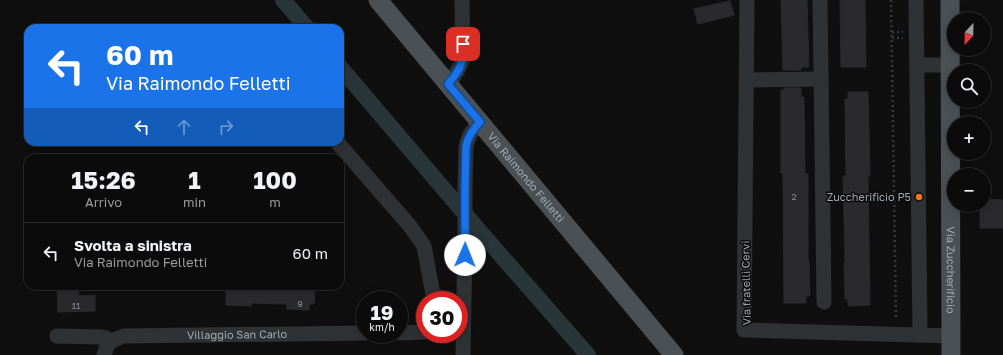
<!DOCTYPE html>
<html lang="it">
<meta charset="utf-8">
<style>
body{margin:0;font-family:"Golos Text",sans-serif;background:#141415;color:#f1f3f6;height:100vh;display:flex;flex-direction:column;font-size:15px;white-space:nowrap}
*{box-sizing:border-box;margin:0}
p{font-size:13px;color:#9a9b9d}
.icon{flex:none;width:22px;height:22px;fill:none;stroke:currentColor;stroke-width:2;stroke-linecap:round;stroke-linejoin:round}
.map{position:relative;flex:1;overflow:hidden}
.details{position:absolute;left:24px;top:154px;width:320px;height:136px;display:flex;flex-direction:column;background:#0b0b0c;border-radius:12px;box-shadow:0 2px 10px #0003,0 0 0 1px #2b2b2d}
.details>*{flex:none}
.guide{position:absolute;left:24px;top:24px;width:320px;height:122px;border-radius:12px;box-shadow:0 2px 10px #0003,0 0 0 1px #2b2b2d;background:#1a73e8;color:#fff;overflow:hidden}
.needle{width:26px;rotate:202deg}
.buttons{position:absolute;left:947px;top:12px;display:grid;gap:8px}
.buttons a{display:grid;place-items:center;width:44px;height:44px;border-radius:50%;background:#0b0b0c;box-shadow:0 2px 10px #0003,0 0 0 1px #2b2b2d;font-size:20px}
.speed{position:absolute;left:356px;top:291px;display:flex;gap:8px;font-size:20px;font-weight:700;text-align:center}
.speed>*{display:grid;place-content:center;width:52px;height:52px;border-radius:50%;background:#0b0b0c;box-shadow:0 2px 10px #0003,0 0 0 1px #2b2b2d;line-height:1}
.speed small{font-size:10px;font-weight:400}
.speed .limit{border:6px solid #d22;background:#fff;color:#111}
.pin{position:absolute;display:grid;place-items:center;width:34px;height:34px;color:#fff;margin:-17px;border-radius:8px;box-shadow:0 2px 6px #0006}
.me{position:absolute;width:44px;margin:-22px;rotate:1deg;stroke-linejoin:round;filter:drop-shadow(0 0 3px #0008)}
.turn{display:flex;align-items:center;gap:14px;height:84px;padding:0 16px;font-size:18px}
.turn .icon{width:52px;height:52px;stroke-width:2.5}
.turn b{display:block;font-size:28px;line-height:34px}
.lanes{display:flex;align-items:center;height:38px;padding:0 16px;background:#0003;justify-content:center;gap:20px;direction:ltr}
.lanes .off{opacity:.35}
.eta{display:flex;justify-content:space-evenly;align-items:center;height:68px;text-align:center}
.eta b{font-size:24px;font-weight:700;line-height:28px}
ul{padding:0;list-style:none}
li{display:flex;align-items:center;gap:12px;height:60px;padding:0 16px;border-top:1px solid #2b2b2d}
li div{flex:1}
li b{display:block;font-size:15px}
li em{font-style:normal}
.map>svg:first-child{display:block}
</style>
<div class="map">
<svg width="1003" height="355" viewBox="0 0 1003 355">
<rect width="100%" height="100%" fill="#0f0f10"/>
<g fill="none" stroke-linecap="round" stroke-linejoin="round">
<g stroke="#283639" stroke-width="16">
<polyline points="283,0 307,28"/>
<polyline points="340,67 483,235 588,355"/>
</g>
</g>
<g fill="#2a2a2d" stroke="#282a2c">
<polygon points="781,0 807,0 809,67 801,67 801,70 783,70"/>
<polygon points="840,0 865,0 866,67 841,67"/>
<polygon points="730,1 734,15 698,24 694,9"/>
<polygon points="784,88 801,88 801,97 804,97 805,174 808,174 808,261 809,261 810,296 806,296 806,303 784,303 783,173 781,173 781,90 784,90"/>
<polygon points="848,92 868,92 870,175 868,175 870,305 848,306 848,299 845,299 844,263 845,263 843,176 846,176 845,99 848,99"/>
<polygon points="984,199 1003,200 1003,228 980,228 980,205 984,205"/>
<polygon points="57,286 78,286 79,296 95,295 95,311 58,312"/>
<polygon points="250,286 315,288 314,304 309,304 309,310 287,309 287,304 251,303 251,306 226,305 226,288 250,288"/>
</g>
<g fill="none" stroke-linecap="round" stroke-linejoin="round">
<g stroke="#35393c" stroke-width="2.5" stroke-dasharray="2 3" stroke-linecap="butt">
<polyline points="891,0 896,320"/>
<polyline points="892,32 903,32"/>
<polyline points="892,38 903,38"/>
</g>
<g stroke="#2f3235" stroke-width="15">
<polyline points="747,0 744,330 951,336"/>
<polyline points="820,0 824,302"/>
<polyline points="916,0 920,335"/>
<polyline points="917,65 950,65"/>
<polyline points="746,80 821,79"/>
<path d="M448,84C455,76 459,69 463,59L462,0"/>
<polyline points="337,142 410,226 424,246 434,300"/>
<polyline points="399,333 425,332"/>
<path id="s1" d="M57,336L99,337L106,338L110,342L116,339L124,336L365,333"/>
<polyline points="104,355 107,346 110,342"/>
<path d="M463,355L465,241V188L466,146C469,135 472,130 480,123"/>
</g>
<g stroke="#4b5054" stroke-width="19">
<path id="s2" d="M378,0L674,355"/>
<path id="s3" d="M950,0L951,355"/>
</g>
</g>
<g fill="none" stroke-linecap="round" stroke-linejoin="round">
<g stroke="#114b97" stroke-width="10">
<path id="route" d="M463,44C463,64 461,69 448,84L480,122C473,130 468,136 466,146L465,188V255"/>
</g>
<use href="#route" stroke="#1a73e8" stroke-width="7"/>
</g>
<circle fill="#fd731a" stroke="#0a0a0b" stroke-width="1.5" cx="919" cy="197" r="4"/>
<g text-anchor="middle" stroke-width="3" stroke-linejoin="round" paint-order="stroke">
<g font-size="9" fill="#828a91">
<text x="794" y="200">2</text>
<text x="300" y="307">9</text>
<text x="76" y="309">11</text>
</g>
<g font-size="11" fill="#9faab2" stroke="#0a0a0b">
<text dy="4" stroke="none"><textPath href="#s2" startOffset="231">Via Raimondo Felletti</textPath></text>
<text dy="4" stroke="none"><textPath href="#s3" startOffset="270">Via Zuccherificio</textPath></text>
<text transform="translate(746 283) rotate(-91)" y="4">Via fratelli Cervi</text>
<text dy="4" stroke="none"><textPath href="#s1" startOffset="183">Villaggio San Carlo</textPath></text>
</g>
<g font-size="11" fill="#9faab2" stroke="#0a0a0b" text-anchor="end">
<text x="911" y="201">Zuccherificio P5</text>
</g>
</g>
</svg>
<div class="buttons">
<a><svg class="needle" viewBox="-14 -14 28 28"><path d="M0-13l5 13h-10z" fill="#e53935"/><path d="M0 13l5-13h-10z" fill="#9a9b9d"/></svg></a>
<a><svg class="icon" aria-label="search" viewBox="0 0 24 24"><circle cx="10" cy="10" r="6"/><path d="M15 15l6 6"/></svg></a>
<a>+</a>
<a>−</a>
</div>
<div class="speed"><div>19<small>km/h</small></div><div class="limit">30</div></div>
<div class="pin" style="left:463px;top:44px;background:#d93025"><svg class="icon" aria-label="arrive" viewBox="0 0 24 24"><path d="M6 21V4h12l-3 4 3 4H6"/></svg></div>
<svg class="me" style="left:465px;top:255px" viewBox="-20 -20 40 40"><circle r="19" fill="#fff"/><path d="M0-13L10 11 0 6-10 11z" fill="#1a73e8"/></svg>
<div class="guide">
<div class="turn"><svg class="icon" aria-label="left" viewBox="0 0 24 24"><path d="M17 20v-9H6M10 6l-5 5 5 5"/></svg><div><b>60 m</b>Via Raimondo Felletti</div></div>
<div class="lanes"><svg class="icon" aria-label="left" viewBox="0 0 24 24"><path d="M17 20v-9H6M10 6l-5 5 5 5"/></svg><svg class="icon off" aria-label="ahead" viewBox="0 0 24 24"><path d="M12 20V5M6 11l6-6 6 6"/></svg><svg class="icon off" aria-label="right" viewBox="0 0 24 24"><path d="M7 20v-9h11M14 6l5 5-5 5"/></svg></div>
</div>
<section class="details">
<div class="eta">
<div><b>15:26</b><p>Arrivo</p></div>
<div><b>1</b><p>min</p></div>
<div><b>100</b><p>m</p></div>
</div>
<ul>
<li><svg class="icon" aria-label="left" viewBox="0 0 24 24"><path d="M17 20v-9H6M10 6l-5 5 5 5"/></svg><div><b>Svolta a sinistra</b><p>Via Raimondo Felletti</p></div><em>60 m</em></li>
</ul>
</section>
</div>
